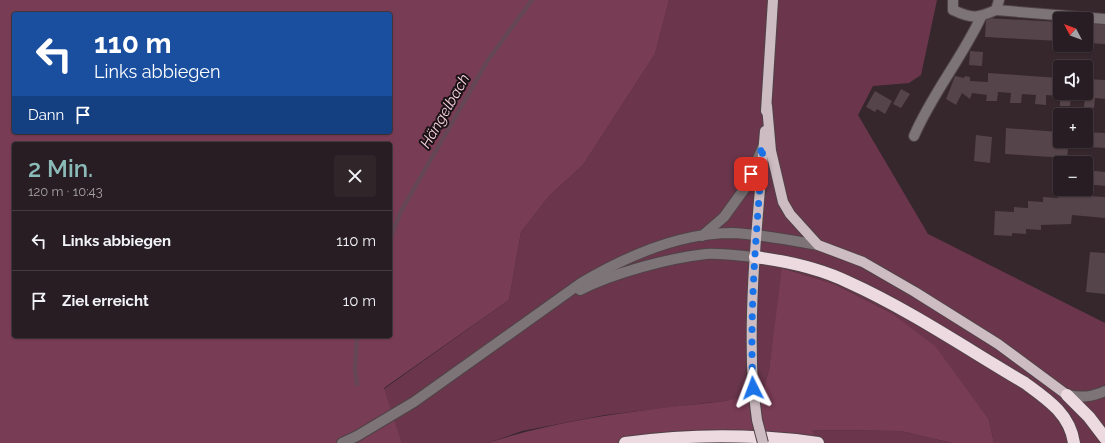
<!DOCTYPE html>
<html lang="de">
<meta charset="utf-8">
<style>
body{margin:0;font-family:Raleway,sans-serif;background:#30262a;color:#f1f3f6;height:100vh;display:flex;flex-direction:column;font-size:15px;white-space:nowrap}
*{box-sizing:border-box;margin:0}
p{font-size:13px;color:#a5a2a5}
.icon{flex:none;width:22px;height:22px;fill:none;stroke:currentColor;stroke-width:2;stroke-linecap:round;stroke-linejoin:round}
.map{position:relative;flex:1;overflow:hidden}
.side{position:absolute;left:12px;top:142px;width:380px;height:196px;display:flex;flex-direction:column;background:#281d22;border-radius:4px;box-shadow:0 1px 3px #0004,0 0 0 1px #443b40}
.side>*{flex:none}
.banner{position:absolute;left:12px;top:12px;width:380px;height:122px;border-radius:4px;box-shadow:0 1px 3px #0004,0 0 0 1px #443b40;background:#1a4fa0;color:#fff;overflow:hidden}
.needle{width:26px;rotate:311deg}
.tools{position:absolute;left:1053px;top:12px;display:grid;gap:8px}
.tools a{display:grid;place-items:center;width:40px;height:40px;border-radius:4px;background:#281d22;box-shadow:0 1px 3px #0004,0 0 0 1px #443b40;font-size:20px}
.pin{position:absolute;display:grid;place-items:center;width:34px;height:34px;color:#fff;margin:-17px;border-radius:8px;box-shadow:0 2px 6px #0006}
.me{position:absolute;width:44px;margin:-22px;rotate:357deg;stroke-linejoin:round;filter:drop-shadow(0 0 3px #0008)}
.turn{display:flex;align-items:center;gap:14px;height:84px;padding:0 16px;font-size:18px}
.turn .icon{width:52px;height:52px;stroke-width:2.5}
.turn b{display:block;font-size:28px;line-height:34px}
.then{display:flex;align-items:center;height:38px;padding:0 16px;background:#0003;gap:8px;font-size:15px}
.round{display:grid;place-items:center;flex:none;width:42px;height:42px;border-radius:4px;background:#30262a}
.head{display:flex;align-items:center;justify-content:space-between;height:68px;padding:0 16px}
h1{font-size:24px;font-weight:600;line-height:30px;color:#8bbbb9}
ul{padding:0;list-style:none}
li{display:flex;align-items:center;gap:12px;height:60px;padding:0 16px;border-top:1px solid #443b40}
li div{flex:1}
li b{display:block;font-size:15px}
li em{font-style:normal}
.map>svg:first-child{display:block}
</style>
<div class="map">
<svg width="1105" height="443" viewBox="0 0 1105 443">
<rect width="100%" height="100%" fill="#36272d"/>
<g fill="#6b364c">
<polygon points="669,0 937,0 921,75 909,83 873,86 858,115 928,234 1105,323 1105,443 994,443 989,420 891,313 834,284 783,268 769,370 762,393 740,399 605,415 522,431 488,443 402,443 384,389 509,300 521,232 550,195 583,165 655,54"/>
<polygon points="811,430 901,431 952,443 817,443"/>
</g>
<g fill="#793c55" fill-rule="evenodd">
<path d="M0,0H669L655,54L583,165L550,195L521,232L509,300L384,388L402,443H0ZM14,14H390V132H14ZM14,144H390V336H14Z"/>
<path d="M782,268L834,284L891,313L935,346L989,420L994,443H952L901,431L812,430L817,443H488C542,425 598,416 654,409C690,404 727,403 762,393L769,370Z"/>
</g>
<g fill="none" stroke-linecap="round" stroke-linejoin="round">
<g stroke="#654655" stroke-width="4.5">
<polyline points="390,240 400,213 488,60 532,0"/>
<polyline points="357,384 355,369 357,336"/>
</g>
</g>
<g fill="#55444a">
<polygon points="986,18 1060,22 1060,41 985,37"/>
<polygon points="1086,23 1105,24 1105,44 1086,43"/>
<polygon points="970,51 983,52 982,66 969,65"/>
<polygon points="988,73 1060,78 1060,93 1086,93 1086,79 1105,80 1105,99 1095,98 1094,108 1084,107 1085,98 1071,97 1070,106 1060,106 1060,96 1046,95 1046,105 1035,104 1036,95 1022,94 1021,103 1010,103 1011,93 998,92 997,101 986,101 987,95 972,93 970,99 962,93 956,105 946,99 955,76 964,78 965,76 970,77 970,81 988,82"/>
<polygon points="901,89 910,94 901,108 893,104"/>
<polygon points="875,91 892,101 885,114 877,109 875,112 866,107"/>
<polygon points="1006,128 1060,132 1060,141 1069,141 1067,158 1005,154"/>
<polygon points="1086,132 1105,133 1105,148 1074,146 1074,141 1086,141"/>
<polygon points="976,135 992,137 990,163 974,161"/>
<polygon points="1086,170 1105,172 1105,186 1086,184"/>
<polygon points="1058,194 1105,197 1105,218 1072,215 1071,224 1041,225 1041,230 1026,229 1026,234 1012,233 1012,236 994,235 995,211 1014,212 1014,207 1028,208 1028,201 1043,202 1043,197 1058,198"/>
<polygon points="1090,252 1105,253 1105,294 1086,292"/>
</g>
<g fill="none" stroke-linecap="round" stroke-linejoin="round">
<g stroke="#504247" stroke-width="12">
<g id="minor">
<path d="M953,0V10C972,19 978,18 996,10L999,0"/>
<polyline points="996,10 1105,19"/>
<path d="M914,136C932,94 962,58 981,17"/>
<polyline points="702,236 724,217 745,188 763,147"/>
<path d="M580,290C613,273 669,258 706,254C722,253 739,256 755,257"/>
<path d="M1067,395C1082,398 1091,397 1105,391"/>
<path d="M342,443L357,436L414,402L581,283C625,257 678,233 731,233C760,234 790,240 818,245"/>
</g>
</g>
<g stroke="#504247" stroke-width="12">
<g id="major">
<polyline points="767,106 771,151 783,202 790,214 818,245 863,262 915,292 998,344 1067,395"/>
<polyline points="766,111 773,0"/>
<path d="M753,388C748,302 758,217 765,131"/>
</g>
</g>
<g stroke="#504247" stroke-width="14">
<g id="highway">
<path d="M755,257C786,261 819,268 848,282C910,310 967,349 1025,383C1047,399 1070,414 1074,443"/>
<polyline points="1067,395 1089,417 1105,438"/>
<path d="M625,443C689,434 755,434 818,443"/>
</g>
</g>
<use href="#minor" stroke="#7c7477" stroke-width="10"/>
<use href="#major" stroke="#cdbcc2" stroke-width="10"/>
<use href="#highway" stroke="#edd9e0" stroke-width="12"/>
<g stroke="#504247" stroke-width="12" stroke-linecap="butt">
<polyline id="major-bridge" points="753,388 757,420 763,443"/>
</g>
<use href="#major-bridge" stroke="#cdbcc2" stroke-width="10"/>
</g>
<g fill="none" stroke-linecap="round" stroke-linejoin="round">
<path stroke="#1a73e8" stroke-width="7" stroke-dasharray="0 12.6" d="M751,174L763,146C757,227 749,307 753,388"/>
</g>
<g text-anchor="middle" stroke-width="4" stroke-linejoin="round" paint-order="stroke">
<g font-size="15" font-style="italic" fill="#f9d1df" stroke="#191215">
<text transform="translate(445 111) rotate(-60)" y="5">Hängelbach</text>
</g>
</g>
</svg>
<div class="tools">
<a><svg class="needle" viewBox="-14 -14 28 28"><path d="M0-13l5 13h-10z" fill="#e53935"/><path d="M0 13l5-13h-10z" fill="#a5a2a5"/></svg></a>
<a><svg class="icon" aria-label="sound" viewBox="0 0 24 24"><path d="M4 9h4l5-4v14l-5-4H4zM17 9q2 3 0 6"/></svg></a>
<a>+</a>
<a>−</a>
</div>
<div class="pin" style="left:751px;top:174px;background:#d93025"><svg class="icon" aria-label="arrive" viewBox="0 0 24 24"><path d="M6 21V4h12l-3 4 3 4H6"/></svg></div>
<svg class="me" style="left:753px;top:388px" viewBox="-20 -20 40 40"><path d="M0-17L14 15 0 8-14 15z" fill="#1a73e8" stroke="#fff" stroke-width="4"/></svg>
<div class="banner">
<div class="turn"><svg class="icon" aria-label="left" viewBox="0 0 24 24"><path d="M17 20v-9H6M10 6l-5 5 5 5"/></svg><div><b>110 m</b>Links abbiegen</div></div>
<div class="then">Dann<svg class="icon" aria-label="arrive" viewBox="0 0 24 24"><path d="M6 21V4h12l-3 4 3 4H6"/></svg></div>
</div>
<section class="side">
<div class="head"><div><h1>2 Min.</h1><p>120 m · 10:43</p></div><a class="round"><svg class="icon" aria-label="close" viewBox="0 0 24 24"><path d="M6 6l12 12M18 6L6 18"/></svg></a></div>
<ul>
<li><svg class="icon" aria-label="left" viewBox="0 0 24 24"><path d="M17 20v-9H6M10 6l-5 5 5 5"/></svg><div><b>Links abbiegen</b></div><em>110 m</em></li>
<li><svg class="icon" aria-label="arrive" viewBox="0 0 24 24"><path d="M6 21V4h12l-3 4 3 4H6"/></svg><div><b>Ziel erreicht</b></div><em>10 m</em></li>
</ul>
</section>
</div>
